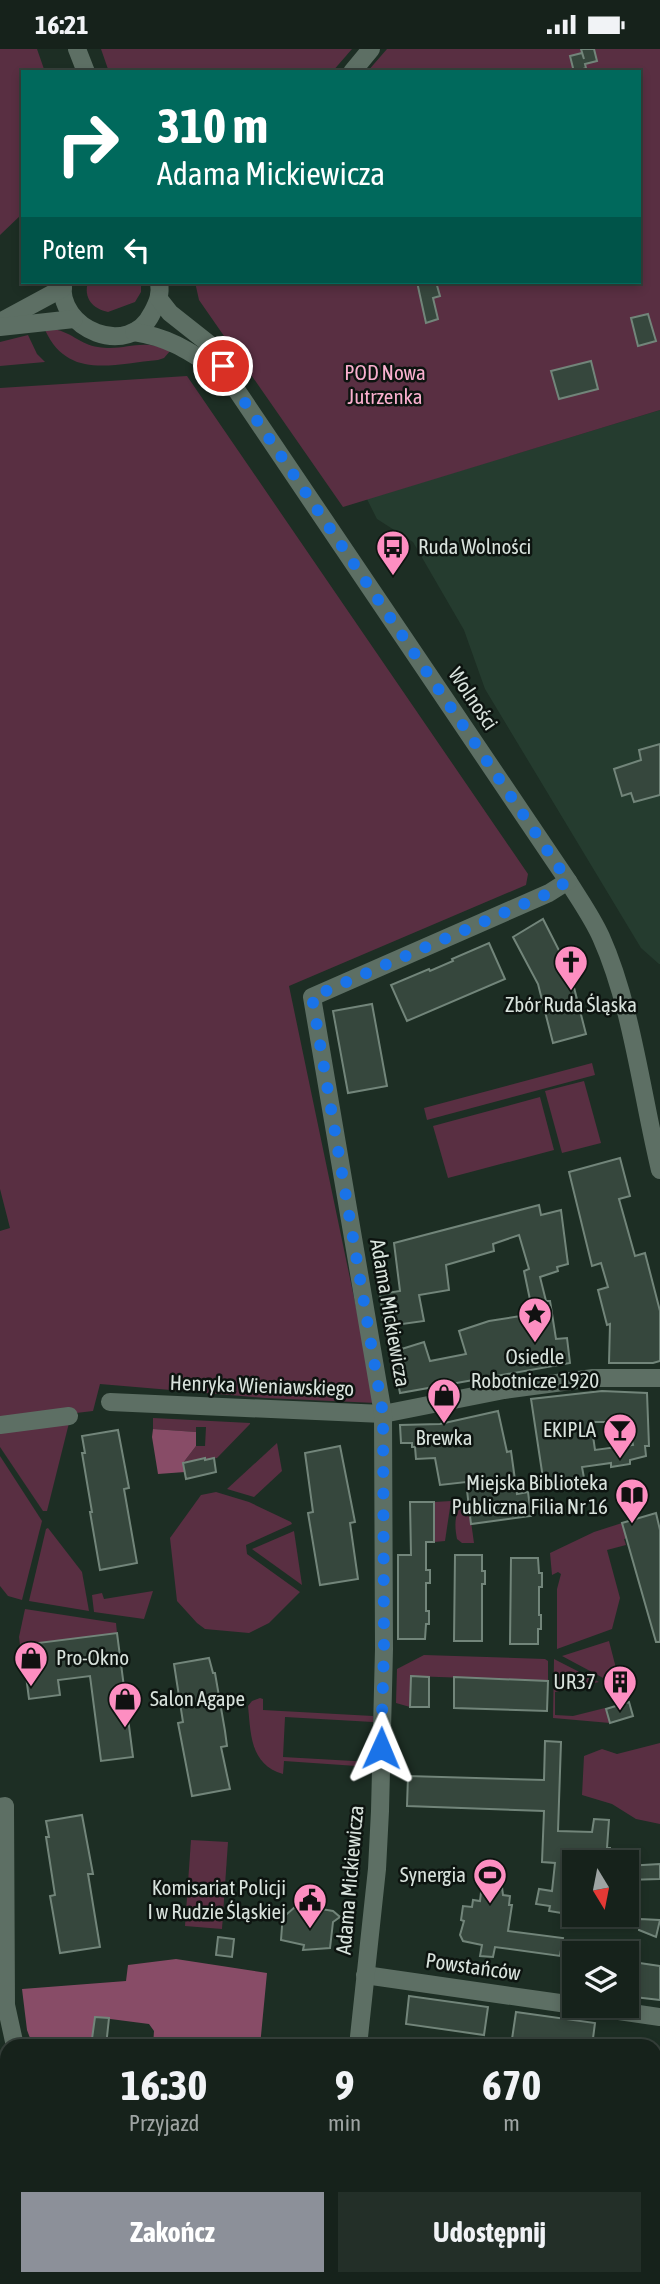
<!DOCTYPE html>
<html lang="pl">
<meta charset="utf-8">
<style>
body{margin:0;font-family:"Asap Condensed",sans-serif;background:#232f28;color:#f1f3f6;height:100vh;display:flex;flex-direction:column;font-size:26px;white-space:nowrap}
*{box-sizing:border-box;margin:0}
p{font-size:23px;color:#9ea4a3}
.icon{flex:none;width:38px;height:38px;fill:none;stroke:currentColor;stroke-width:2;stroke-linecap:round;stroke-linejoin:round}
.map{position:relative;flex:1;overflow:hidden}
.drawer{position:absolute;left:0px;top:1990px;width:662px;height:247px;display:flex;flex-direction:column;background:#16221b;border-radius:21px 21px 0 0;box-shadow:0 4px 10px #0003,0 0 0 2px #353f3a}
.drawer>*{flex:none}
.banner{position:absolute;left:21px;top:21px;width:620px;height:214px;border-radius:0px;box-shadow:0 4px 10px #0003,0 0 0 2px #353f3a;background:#00695c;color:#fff;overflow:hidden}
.needle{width:46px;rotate:170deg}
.fabs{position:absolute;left:562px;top:1801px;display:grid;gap:14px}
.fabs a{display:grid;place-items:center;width:77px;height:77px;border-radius:0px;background:#16221b;box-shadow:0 4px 10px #0003,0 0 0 2px #353f3a;font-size:35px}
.pin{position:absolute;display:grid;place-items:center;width:60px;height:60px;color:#fff;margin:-30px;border:4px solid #fff;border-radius:50%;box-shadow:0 2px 7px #0007}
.me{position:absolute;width:77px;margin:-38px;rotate:1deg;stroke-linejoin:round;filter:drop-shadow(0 0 5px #0008)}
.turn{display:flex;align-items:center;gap:24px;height:147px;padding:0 21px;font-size:32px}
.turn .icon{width:91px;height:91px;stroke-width:2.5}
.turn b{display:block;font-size:49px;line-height:60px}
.then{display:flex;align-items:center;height:66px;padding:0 21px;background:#0003;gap:14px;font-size:26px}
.eta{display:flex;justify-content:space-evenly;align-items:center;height:119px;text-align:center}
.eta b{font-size:42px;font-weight:700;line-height:49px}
.action{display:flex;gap:14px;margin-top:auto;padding:14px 21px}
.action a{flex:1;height:80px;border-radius:0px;background:#8c9099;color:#fff;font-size:28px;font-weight:700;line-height:80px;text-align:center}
.action a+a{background:#232f28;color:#f1f3f6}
.status{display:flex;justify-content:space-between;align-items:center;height:49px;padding:0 35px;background:#16221b;direction:ltr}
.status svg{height:19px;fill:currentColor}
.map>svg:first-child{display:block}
</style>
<div class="status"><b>16:21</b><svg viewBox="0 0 49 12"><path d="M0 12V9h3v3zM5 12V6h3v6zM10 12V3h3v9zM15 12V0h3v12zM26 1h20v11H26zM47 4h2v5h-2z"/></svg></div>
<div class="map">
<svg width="660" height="2235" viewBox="0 0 660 2235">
<rect width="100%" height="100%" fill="#1d2e24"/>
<polygon fill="#253c2f" points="660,361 660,915 659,915 641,899 485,640 464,581 413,493 377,470 367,450"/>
<g fill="#592f42">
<polygon points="0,0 37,0 45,23 23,23 23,164 0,186"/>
<polygon points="101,0 352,0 332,23 109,23"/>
<polygon points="387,0 660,0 660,361 343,458 199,251 195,233 639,233 639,23 367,23"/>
<path d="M88,233H141V243L135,253L108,263C93,260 83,249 88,233Z"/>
<path d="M51,280C69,281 81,296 98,298C126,303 140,288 170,302L164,309L158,311C113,315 68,331 45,281Z"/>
<polygon points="28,286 37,305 45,313 0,317 0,293"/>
<polygon points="187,327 528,825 526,836 289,937 376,1354 265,1349 100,1335 93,1362 0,1373 0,1182 10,1179 0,1140 0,339"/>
<polygon points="592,1014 595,1026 427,1071 424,1059"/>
<polygon points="584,1032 601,1094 562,1104 545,1042"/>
<polygon points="540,1048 554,1101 448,1129 433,1077"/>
<polygon points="153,1369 250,1374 250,1375 217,1409 183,1414 196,1397 205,1397 206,1378 196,1378 196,1383 153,1380"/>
<polygon points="69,1374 47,1462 43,1462 0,1398 0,1380"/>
<polygon points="277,1394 282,1422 254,1448 227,1440"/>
<polygon points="0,1407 42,1472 22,1551 8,1547 0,1537"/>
<polygon points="216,1443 249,1453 291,1473 292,1475 246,1496 247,1505 300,1543 269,1574 249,1584 205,1580 197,1574 177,1552 170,1489 201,1446"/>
<path d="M468,1451L474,1494H462L457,1490C454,1474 454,1461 468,1451Z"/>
<polygon points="451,1452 445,1492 434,1493 434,1453"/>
<polygon points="622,1474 627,1489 624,1490 626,1496 607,1501 620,1549 612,1580 557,1600 557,1540 561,1525 558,1523 552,1526 550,1504 594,1483"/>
<polygon points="48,1479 82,1523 89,1562 29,1552 46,1480"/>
<polygon points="294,1482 302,1536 252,1500"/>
<polygon points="153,1542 144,1570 94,1563 92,1546 102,1544 104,1550"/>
<polygon points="25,1560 116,1574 117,1584 20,1596 19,1588"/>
<polygon points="609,1592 618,1627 605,1630 562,1607"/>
<polygon points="424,1606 545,1610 548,1612 548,1632 411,1627 410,1658 396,1654 397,1620"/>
<polygon points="554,1610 599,1633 555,1643 555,1666 573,1667 605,1659 610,1674 553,1669"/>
<path d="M260,1649L263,1650V1661L373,1667V1673L285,1668L283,1708L371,1713V1718L284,1712L283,1725C250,1715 251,1686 248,1657L252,1652Z"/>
<polygon points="660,1694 660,1775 636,1770 612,1755 582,1746 584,1707 602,1700 617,1705"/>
<polygon points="191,1791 228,1793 222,1880 185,1877"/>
</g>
<g fill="#884c67">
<polygon points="153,1380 196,1383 196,1397 183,1414 185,1423 158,1425 152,1388"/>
<polygon points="176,1910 267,1924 260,1997 153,1997 154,1982 149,1975 95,1968 91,1997 33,1997 27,1981 22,1940 126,1932 128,1916"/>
</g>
<g fill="#36473d" stroke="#72857a" stroke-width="2" fill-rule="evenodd">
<polygon points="581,0 594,0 597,12 585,15 586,19 574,23 570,7 582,4 584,10"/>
<polygon points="417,233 436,233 440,247 433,249 438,270 426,274"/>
<polygon points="648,265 656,292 638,297 631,269"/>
<polygon points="591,312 598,340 559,350 551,322"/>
<polygon points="660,695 660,746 634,753 631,744 622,747 614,720 641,711 639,701"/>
<polygon points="543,870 570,923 586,985 553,994 538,935 513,888"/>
<polygon points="489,894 505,930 407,972 391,936 429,920 430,922 453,912 452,910"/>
<polygon points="372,955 387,1037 348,1044 333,962"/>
<polygon points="620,1109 630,1147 619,1150 635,1207 645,1204 660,1262 660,1312 653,1314 609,1314 610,1275 607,1276 598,1241 608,1238 601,1214 592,1217 569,1123"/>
<polygon points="539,1156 541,1166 561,1161 568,1215 557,1218 558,1222 540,1228 546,1252 550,1252 556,1290 567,1289 570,1314 400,1344 392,1303 424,1293 430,1312 466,1305 459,1282 489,1272 533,1265 524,1222 529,1220 519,1186 493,1195 494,1202 446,1216 449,1241 419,1246 424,1272 388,1277 384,1275 380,1245 400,1242 394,1194"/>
<path d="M602,1342L647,1344L649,1397H645L646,1407L630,1411V1415L611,1418V1414L582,1418L584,1429L544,1436L531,1350ZM591,1373H628L633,1396L595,1401Z"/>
<polygon points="498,1362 507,1403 511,1402 517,1445 528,1443 531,1467 471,1475 466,1433 440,1436 435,1409 416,1410 415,1398 412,1398 412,1394 401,1394 400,1376 440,1375"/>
<polygon points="118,1381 129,1439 124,1440 137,1514 100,1521 90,1463 92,1463 82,1404 85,1404 82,1387"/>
<polygon points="340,1397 355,1473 350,1474 358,1530 320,1536 308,1464 313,1463 305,1404"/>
<polygon points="205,1409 205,1411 214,1409 216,1423 186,1430 183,1414"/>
<polygon points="410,1453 434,1453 434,1493 426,1493 426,1521 430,1521 430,1534 426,1534 426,1562 429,1562 429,1575 426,1575 425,1590 398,1590 398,1506 411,1506"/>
<polygon points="656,1464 660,1481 660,1593 656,1593 622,1474"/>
<polygon points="455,1506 482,1506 482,1522 485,1522 485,1535 482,1535 482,1592 454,1592"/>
<polygon points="511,1509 538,1509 539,1524 542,1524 542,1538 539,1538 539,1566 541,1566 541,1580 538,1580 538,1595 510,1595"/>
<polygon points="117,1584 133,1708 101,1712 90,1627 58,1631 60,1646 29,1650 22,1596"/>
<polygon points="209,1609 213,1624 215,1624 225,1682 227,1697 221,1698 230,1740 192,1747 178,1674 183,1673 174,1615"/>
<polygon points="411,1627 429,1628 429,1658 410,1658"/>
<polygon points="454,1628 548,1632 547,1662 454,1659"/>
<polygon points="629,1653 633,1667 610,1674 606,1660"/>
<polygon points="545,1692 561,1693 558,1782 592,1783 594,1770 609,1771 607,1799 610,1799 609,1813 574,1813 574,1866 549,1862 550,1857 536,1855 539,1840 552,1842 555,1814 542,1813 544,1762 407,1757 408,1727 544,1731"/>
<polygon points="82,1766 93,1825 88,1825 100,1898 60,1904 50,1847 55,1846 46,1788 49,1788 46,1772"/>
<polygon points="660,1815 660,1830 626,1831 626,1817"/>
<polygon points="482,1835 502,1838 503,1846 510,1847 509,1856 512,1856 508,1882 563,1889 560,1907 495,1898 493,1908 480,1907 482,1896 463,1892 460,1886 464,1872 461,1871 463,1857 472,1858 473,1851 480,1852"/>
<polygon points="307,1854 322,1856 321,1860 333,1862 340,1868 333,1873 330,1899 303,1901 304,1896 281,1891 283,1864 287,1865 295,1858 306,1859"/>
<polygon points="640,1870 660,1871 656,1888 639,1881"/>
<polygon points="218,1888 234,1890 232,1908 216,1906"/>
<polygon points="626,1912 660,1917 660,1951 626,1947"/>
<polygon points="409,1947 488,1958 484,1986 406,1975"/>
<polygon points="516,1963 595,1974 592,1997 560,1997 512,1990"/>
<polygon points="95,1968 109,1969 106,1997 91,1997"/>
</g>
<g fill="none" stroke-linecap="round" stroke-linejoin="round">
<g stroke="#5d6f64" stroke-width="18">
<polyline points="77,0 86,23"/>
<polyline points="352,23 371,0"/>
<path d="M63,233C56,281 130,310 152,264C158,253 161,245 159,233"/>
<path d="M159,250L170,264L213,298L227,327L568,832C579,850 592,868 601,888C632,957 642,1047 660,1121"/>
<polyline points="0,273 63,239"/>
<polyline points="0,278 74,270"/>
<path d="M134,283C174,289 194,306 227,327"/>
<polyline points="110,1353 383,1365 504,1341 593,1329 660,1329"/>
<polyline points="0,1376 69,1367"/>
<polyline points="0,1758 5,1757 6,1956 15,1997"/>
<polyline points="365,1926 574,1956"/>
<polyline points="578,1956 660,1968"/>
<polyline points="358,1997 377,1820 380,1762 384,1600 383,1365 312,948 549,844 568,832"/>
<polyline points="0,2170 7,2166"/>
<polyline points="654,2189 660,2190"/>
</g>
</g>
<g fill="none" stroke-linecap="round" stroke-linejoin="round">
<polyline stroke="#1a73e8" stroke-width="12" stroke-dasharray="0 21.6" points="223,317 227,327 568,832 549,844 312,948 383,1365 384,1600 381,1699"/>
</g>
<defs>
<g id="bus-pin" transform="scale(1.75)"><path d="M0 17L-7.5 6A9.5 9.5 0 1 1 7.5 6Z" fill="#fd8ec1" stroke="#0d1410"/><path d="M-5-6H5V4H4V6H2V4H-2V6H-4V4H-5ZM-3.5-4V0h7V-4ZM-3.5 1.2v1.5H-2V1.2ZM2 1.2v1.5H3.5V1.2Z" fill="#111"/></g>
<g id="church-pin" transform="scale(1.75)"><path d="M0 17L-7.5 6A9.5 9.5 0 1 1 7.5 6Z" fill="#fd8ec1" stroke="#0d1410"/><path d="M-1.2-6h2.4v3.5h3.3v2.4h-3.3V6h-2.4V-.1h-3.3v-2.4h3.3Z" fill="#111"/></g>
<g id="sight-pin" transform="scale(1.75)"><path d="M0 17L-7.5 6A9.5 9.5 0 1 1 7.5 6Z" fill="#fd8ec1" stroke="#0d1410"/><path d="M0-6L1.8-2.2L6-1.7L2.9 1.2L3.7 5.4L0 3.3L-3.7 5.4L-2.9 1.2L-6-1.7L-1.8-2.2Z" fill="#111"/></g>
<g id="shop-pin" transform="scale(1.75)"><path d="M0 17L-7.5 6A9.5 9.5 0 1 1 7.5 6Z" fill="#fd8ec1" stroke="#0d1410"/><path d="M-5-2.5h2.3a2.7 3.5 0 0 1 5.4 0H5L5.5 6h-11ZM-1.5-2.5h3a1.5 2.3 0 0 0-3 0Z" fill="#111"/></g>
<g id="bar-pin" transform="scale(1.75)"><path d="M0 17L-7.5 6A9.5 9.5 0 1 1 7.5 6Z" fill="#fd8ec1" stroke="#0d1410"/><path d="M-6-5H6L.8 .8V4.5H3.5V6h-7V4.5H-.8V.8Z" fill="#111"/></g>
<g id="library-pin" transform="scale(1.75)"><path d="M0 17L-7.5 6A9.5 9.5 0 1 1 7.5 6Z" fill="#fd8ec1" stroke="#0d1410"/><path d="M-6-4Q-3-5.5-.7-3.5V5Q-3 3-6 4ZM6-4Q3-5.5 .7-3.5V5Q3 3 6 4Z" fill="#111"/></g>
<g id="building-pin" transform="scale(1.75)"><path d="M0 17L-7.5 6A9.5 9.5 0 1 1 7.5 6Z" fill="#fd8ec1" stroke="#0d1410"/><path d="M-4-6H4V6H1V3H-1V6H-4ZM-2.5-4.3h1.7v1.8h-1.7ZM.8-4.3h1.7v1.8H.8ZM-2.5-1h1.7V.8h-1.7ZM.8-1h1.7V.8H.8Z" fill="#111"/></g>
<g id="stadium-pin" transform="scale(1.75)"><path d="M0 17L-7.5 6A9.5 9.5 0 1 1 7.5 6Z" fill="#fd8ec1" stroke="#0d1410"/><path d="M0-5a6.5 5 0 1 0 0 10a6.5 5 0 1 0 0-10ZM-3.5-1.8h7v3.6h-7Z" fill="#111"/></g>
<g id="civic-pin" transform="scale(1.75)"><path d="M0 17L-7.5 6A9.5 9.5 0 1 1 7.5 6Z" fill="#fd8ec1" stroke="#0d1410"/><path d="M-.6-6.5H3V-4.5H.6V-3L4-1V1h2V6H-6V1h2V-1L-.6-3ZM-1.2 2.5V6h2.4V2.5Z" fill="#111"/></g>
</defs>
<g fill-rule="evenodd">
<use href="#bus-pin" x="393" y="498"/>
<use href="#church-pin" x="571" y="913"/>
<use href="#sight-pin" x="535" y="1265"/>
<use href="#shop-pin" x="444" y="1346"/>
<use href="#bar-pin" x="620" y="1381"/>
<use href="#library-pin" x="632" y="1446"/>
<use href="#shop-pin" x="31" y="1609"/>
<use href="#building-pin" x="620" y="1633"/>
<use href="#shop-pin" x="125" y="1650"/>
<use href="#stadium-pin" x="490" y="1826"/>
<use href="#civic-pin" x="310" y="1851"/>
</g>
<g text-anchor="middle" stroke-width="5" stroke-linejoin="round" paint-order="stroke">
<g font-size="21" fill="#fab0cf" stroke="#0d1410">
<text x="385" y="331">POD Nowa<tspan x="385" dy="24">Jutrzenka</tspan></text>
</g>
<g font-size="21" fill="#d9e3dd" stroke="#0d1410" text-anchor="end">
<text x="418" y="505" text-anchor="start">Ruda Wolności</text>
<text x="571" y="963" text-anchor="middle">Zbór Ruda Śląska</text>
<text x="535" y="1315" text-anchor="middle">Osiedle<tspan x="535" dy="24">Robotnicze 1920</tspan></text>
<text x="596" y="1388">EKIPLA</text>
<text x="444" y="1396" text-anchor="middle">Brewka</text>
<text x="608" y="1441">Miejska Biblioteka<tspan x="608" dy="24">Publiczna Filia Nr 16</tspan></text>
<text x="56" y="1616" text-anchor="start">Pro-Okno</text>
<text x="596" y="1640">UR37</text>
<text x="150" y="1657" text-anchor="start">Salon Agape</text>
<text x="466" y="1833">Synergia</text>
<text x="286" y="1846">Komisariat Policji<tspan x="286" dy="24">I w Rudzie Śląskiej</tspan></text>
</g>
<g font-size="21" fill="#d9e3dd" stroke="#0d1410">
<text transform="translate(473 650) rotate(56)" y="7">Wolności</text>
<text transform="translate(390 1264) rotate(80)" y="7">Adama Mickiewicza</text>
<text transform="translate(262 1337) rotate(2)" y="7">Henryka Wieniawskiego</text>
<text transform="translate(350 1831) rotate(-85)" y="7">Adama Mickiewicza</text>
<text transform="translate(473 1918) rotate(8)" y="7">Powstańców</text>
</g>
</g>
</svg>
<div class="fabs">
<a><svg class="needle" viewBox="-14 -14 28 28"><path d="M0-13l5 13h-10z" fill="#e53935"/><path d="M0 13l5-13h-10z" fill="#9ea4a3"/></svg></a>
<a><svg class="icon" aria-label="layers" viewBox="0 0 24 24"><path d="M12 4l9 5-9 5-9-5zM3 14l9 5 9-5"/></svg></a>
</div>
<div class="pin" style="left:223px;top:317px;background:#d93025"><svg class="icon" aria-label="arrive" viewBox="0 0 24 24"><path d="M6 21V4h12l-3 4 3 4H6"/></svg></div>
<svg class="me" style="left:381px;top:1699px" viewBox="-20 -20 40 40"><path d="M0-17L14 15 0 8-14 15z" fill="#1a73e8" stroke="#fff" stroke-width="4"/></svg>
<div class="banner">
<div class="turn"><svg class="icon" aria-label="right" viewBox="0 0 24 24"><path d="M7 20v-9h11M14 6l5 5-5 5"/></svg><div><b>310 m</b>Adama Mickiewicza</div></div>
<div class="then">Potem<svg class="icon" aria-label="left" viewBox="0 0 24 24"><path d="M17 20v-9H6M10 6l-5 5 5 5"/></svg></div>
</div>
<section class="drawer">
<div class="eta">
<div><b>16:30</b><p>Przyjazd</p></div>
<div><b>9</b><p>min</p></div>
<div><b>670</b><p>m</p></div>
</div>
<div class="action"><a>Zakończ</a><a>Udostępnij</a></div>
</section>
</div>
